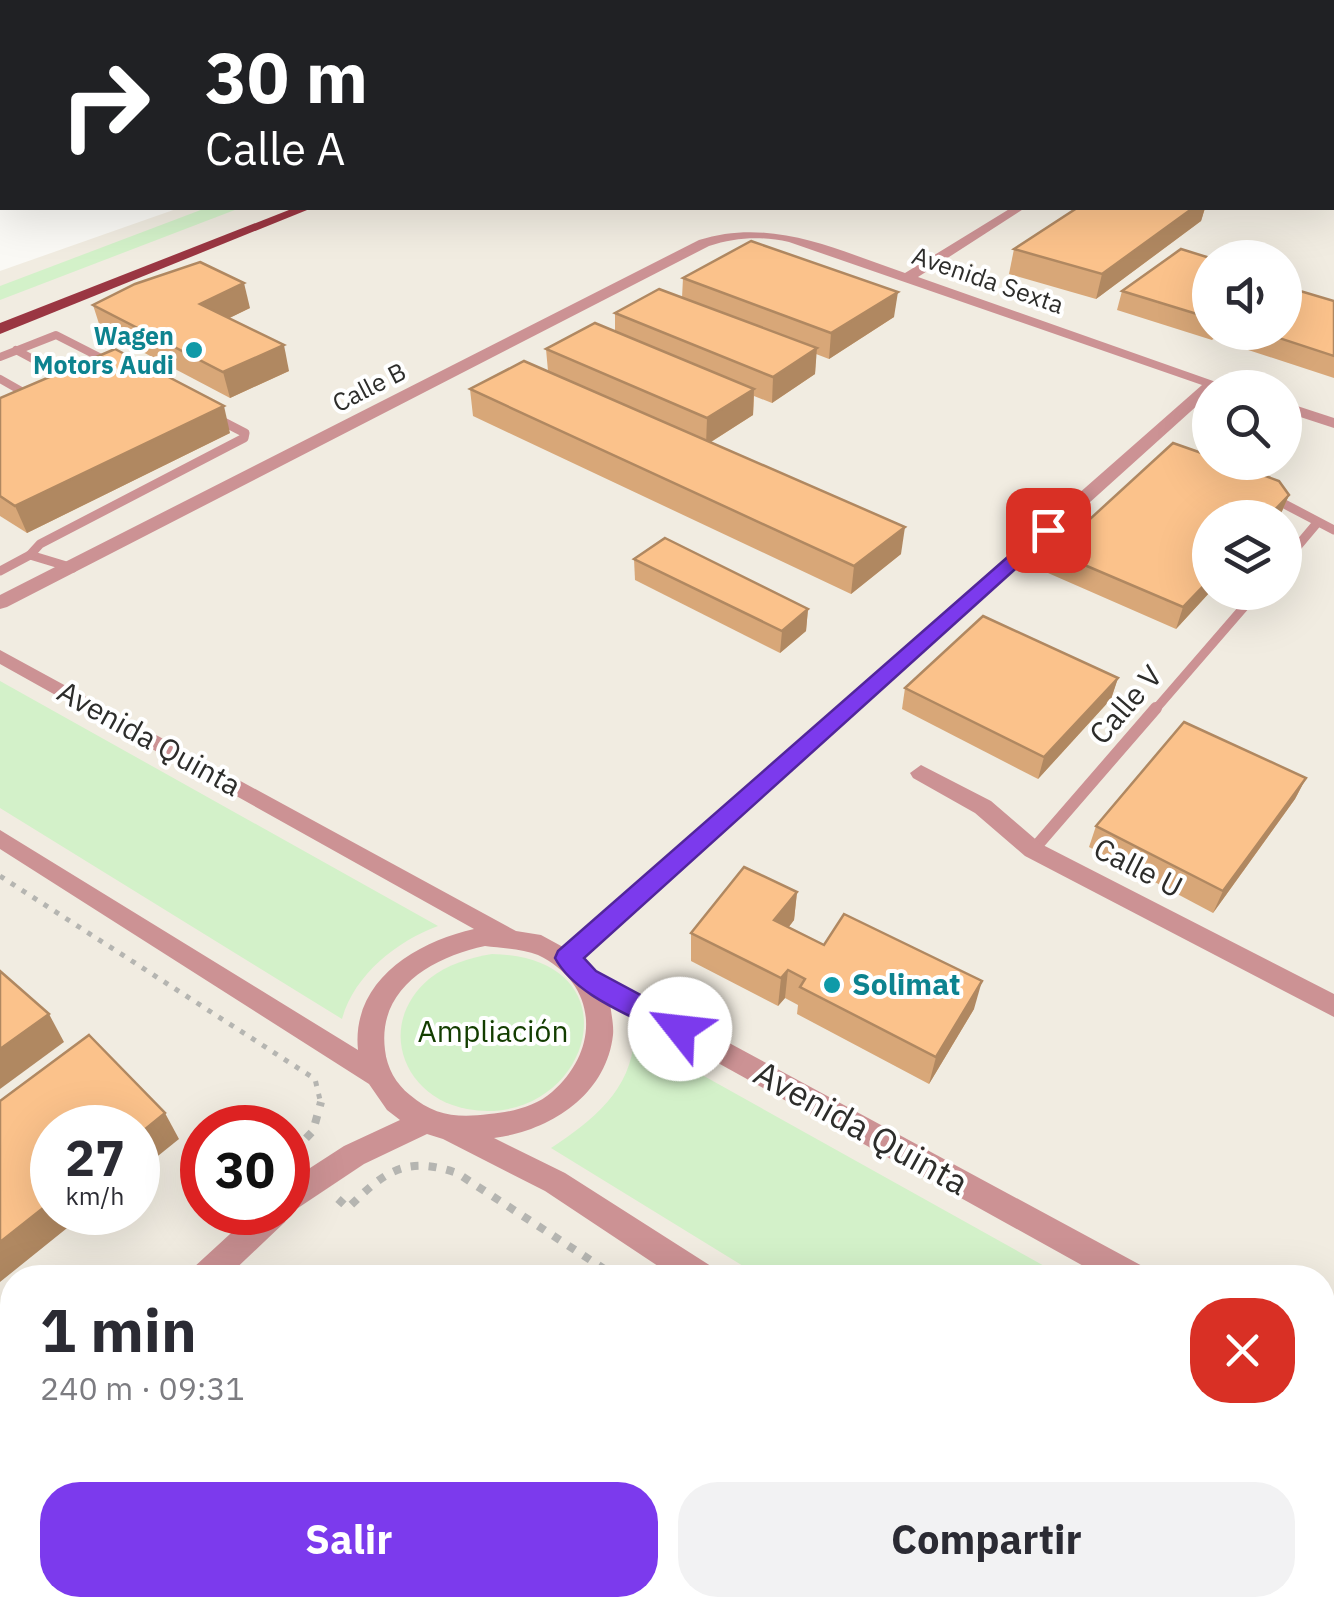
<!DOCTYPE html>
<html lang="es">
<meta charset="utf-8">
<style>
body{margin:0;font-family:"IBM Plex Sans",sans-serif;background:#f2f2f3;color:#2b2b33;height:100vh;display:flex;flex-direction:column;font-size:38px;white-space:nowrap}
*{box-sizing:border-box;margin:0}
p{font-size:32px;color:#7c7c81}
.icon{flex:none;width:55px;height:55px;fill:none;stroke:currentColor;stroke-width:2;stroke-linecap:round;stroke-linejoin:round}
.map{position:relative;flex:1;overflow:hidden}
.details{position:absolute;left:0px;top:1265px;width:1335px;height:352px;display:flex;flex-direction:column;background:#fff;border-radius:40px 40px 0 0;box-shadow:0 10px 40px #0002}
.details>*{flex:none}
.hud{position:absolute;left:0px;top:0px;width:1335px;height:210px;box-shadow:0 10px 40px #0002;background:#202124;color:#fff;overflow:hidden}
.buttons{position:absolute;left:1192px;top:240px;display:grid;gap:20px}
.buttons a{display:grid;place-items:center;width:110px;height:110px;border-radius:50%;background:#fff;box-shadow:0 10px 40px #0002;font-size:50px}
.speed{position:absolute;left:30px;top:1105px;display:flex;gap:20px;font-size:50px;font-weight:700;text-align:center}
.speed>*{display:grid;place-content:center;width:130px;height:130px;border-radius:50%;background:#fff;box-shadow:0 10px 40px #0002;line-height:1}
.speed small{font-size:25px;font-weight:400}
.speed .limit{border:15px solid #d22;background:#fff;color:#111}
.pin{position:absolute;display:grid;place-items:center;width:85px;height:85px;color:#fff;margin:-42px;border-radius:20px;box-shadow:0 5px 15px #0006}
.me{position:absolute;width:110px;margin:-55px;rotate:299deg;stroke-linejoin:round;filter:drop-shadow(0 0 8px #0008)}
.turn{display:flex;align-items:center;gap:35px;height:210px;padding:0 40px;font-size:45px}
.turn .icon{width:130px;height:130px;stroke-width:2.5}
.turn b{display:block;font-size:70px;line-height:85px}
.round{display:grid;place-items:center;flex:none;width:105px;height:105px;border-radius:40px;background:#f2f2f3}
.summary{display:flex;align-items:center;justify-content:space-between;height:170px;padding:0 40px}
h1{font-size:60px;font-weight:700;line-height:75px}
.primary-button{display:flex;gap:20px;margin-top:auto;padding:20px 40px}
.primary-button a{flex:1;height:115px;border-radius:40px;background:#7c3aed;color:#fff;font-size:40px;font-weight:700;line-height:115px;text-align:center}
.primary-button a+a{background:#f2f2f3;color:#2b2b33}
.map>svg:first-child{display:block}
</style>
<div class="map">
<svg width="1334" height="1617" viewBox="0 0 1334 1617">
<rect width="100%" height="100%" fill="#faf9f5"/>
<path fill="#f1ece1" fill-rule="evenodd" d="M684,0H1334V1617H0V271L179,208H1332V2H679ZM1210,258H1285V332H1210ZM1210,388H1285V462H1210ZM1210,518H1285V592H1210ZM52,1128H138V1212H52ZM202,1128H288V1212H202ZM12,1278H1322V1605H12Z"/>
<g fill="#d3f1c9">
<polygon points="206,208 240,208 0,300 0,286"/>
<path d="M0,681L438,926C397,941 354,975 342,1019L0,808Z"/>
<path d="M492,954C643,957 589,1131 467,1109C402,1097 376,1024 429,979C448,964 469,958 492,954Z"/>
<path d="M634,1037L1064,1277H761L551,1148C592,1121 632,1090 634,1037Z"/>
<polygon points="1323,1422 1334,1429 1334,1617 1315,1617 1296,1605 1322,1605"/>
<polygon points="964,1605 1080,1605 1100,1617 958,1617"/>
</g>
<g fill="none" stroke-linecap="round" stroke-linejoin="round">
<polyline stroke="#b5b5b1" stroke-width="2.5" stroke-dasharray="2.5 4" stroke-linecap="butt" points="1238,374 1278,388"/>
<polyline stroke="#b5b5b1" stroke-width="5" stroke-dasharray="5 8" stroke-linecap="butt" points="0,876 315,1079 321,1104"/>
<g stroke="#b5b5b1" stroke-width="8" stroke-dasharray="8 10" stroke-linecap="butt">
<polyline points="296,1163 288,1157 313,1131 321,1102"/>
<path d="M338,1199L348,1208C384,1172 405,1155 457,1173L618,1278"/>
<polyline points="1124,1605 1143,1617"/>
</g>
<polyline stroke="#cc9294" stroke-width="5" points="782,2 788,0"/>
<g stroke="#cc9294" stroke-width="8">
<polyline points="16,350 70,379"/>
<polyline points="0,357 56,335 111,363"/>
<polyline points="0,379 30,396"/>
</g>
<g stroke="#cc9294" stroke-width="9">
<polyline points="1271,497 1334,530"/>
<polyline points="30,555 73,568"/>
<polyline points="1285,561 1317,523"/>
<polyline points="0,571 30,555 40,544 244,438 245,433 216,418"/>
<polyline points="1154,711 1257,592"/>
</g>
<polyline stroke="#cc9294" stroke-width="12" points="1033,850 1156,708"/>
<g fill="#cc9294" fill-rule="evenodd">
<rect x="1332" y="44" width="2" height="6"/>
<polygon points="1334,152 1334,161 1332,161 1332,153"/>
<rect x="1332" y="189" width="2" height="8"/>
<path d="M1011,208H1025L918,277L1233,388H1210V394L583,959L592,969L1146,1268L1150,1278H1105L610,1003C611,1013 614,1025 613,1035C606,1096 549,1131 494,1138L565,1173L714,1268L718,1278H676L545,1191L443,1139L427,1134L364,1164L289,1214L285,1222L226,1278H189L193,1268L254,1212H288V1184L293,1179L344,1146L400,1120L387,1110L369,1084L0,849V830L358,1050C351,981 416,942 474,929L0,664V650L516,931L541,935L563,947L1202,385L789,242C762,236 736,237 709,246L7,607L0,609V595L699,240C772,217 837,250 905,273ZM485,946C501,948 523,949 538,955C598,984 601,1049 552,1092C535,1107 511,1112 489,1114C458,1118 434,1116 410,1095C396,1084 387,1068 385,1050C377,988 433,957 485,946Z"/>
<polygon points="1285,402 1334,418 1334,428 1285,412"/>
<polygon points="921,765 991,801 1041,844 1334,994 1334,1017 1025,856 975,813 913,778 910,773"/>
<polygon points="1322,1363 1334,1368 1334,1401 1322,1396"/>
<polygon points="12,1434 12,1472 0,1478 0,1439"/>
<polygon points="283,1605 325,1605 330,1617 288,1617"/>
<polygon points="1207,1605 1257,1605 1262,1617 1212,1617"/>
</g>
<polygon fill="#9a3642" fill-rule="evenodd" points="294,208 312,208 0,334 0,323"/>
<polyline stroke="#850125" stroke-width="30" points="805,2 811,0"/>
</g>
<g fill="#d8a778">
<polygon points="905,0 1207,0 1214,2 916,2"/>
<polygon points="1077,208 1205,208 1201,221 1096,299 1009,274 1014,249"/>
<polygon points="1210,258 1210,332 1221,332 1212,340 1117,310 1122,291"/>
<polygon points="683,278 894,317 829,359 816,354 815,374 772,403 754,396 753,415 711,442 901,554 851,594 473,416 470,389 548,371 546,349 615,331 615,313 682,298"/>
<polygon points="1334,301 1334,378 1239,347 1244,332 1285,332"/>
<polygon points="93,305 250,308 229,318 289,371 230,398 101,330"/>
<polygon points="0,398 230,433 27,533 0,516"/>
<polygon points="1173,443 1210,456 1210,462 1227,462 1279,481 1289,495 1279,518 1210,518 1210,592 1176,629 1048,573 1054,552"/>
<polygon points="634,559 808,609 806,631 780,653 635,580"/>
<polygon points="1118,678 1111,699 1038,779 902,709 905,688"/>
<polygon points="1306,778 1295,799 1213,913 1089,847 1096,826"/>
<polygon points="797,892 794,920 788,928 824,945 974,1009 929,1084 797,1014 798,1005 785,998 778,1006 691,961 691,933"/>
<polygon points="1118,1605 1137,1617 1107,1617"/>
</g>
<g fill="#b08861">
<polygon points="1193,208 1205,208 1201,221 1096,299 1102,274"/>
<polygon points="244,283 250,308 207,329 200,304"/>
<polygon points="898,292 894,317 829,359 831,333"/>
<polygon points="284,345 289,371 230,398 223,372"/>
<polygon points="817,348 815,374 772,403 773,377"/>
<polygon points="754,389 753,415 706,445 707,418"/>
<polygon points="224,406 230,433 27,533 15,506"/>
<polygon points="1289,495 1279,518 1267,518"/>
<polygon points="905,527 901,554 851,594 854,566"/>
<polygon points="1210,579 1210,592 1176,629 1183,607"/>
<polygon points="808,609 806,631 780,653 782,631"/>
<polygon points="1118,678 1111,699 1038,779 1044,757"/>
<polygon points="1306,778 1295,799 1213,913 1223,891"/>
<polygon points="797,892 794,920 772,949 774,920"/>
<polygon points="788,970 785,998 778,1006 781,978"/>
<polygon points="982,981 974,1009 929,1084 936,1057"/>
<polygon points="49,1014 64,1042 0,1089 0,1049"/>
<polygon points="165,1113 179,1139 138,1172 138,1135"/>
<polygon points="52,1201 52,1212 87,1212 0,1282 0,1242"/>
</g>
<g fill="#fbc28b" stroke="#b08861" stroke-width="2.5">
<polygon points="997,0 1061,0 1055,2 1008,2"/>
<polygon points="1071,0 1201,0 1214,2 1066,2"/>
<polygon points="1332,55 1334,56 1334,129 1332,131"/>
<polygon points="1077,208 1193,208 1102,274 1014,249"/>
<polygon points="751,241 898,292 831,333 683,278"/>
<polygon points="1181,249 1210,258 1210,318 1122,291"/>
<polygon points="200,262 244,283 200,304 284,345 223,372 93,305 135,284"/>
<polygon points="1290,288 1334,301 1334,356 1261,332 1285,332 1285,292"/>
<polygon points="659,289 817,348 773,377 615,313"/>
<polygon points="595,323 754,389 707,418 546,349"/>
<polygon points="115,349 224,406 15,506 0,496 0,398"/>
<polygon points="524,361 905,527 854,566 470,389"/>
<polygon points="1173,443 1210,456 1210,462 1227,462 1279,481 1289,495 1267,518 1210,518 1210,579 1183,607 1054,552"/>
<polygon points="665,538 808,609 782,631 634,559"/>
<polygon points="983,616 1118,678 1044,757 905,688"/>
<polygon points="1184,722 1306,778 1223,891 1096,826"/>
<polygon points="744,867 797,892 774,920 824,945 844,914 982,981 936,1057 800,987 805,979 788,970 781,978 691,933"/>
<polygon points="0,971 49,1014 0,1049"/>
<polygon points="89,1035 165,1113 138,1135 138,1128 52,1128 52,1201 0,1242 0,1101"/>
<polygon points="1119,1605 1120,1605 1137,1617 1115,1617"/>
</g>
<path fill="#7c3aed" stroke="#51269a" stroke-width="2.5" d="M1048,525L1054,527V534L584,958L596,971L689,1021L693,1029L689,1037L680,1040L671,1037C634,1016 576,997 555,958L558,951L1042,527Z"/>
<g fill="#0f9aa8" stroke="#fff" stroke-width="4">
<circle cx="194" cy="350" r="10"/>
<circle cx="832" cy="985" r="10"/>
</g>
<g text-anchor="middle" stroke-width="8" stroke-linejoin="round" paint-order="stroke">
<g font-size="25" fill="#2d2d2b" stroke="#fff">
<text transform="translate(988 280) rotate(19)" y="9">Avenida Sexta</text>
<text transform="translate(369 387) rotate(-27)" y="9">Calle B</text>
</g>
<g font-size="25" font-weight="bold" fill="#0d838f" stroke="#fff" text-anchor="end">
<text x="174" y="345">Wagen<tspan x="174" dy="29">Motors Audi</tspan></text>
</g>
<g font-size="30" fill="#2d2d2b" stroke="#fff">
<text transform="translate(1126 705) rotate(-49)" y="10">Calle V</text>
<text transform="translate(149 739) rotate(29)" y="10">Avenida Quinta</text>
<text transform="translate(1138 868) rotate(27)" y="10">Calle U</text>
</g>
<g font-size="30" font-weight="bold" fill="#0d838f" stroke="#fff" text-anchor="start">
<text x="852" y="995">Solimat</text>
</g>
<g font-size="30" fill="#133d00" stroke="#fff">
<text x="493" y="1042">Ampliación</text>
</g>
<g font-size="35" fill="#2d2d2b" stroke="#fff">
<text transform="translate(861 1128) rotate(29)" y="12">Avenida Quinta</text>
</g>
</g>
</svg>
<div class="buttons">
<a><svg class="icon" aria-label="sound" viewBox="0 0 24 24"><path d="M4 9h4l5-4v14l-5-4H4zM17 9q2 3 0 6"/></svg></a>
<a><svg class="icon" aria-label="search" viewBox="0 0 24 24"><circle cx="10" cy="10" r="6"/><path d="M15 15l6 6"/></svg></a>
<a><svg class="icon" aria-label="layers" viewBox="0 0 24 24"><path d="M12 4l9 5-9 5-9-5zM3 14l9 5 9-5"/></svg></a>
</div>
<div class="speed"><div>27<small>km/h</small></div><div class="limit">30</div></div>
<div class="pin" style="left:1048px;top:530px;background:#d93025"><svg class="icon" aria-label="arrive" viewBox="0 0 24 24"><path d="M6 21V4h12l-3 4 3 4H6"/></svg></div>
<svg class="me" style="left:680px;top:1029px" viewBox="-20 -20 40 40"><circle r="19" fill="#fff"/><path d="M0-13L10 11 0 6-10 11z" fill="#7c3aed"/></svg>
<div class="hud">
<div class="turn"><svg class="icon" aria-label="right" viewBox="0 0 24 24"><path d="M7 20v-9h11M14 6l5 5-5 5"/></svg><div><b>30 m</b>Calle A</div></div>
</div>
<section class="details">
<div class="summary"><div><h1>1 min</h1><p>240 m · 09:31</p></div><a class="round" style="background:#d93025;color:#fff"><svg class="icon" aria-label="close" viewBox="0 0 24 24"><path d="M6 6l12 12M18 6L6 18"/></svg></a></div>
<div class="primary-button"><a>Salir</a><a>Compartir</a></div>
</section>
</div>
